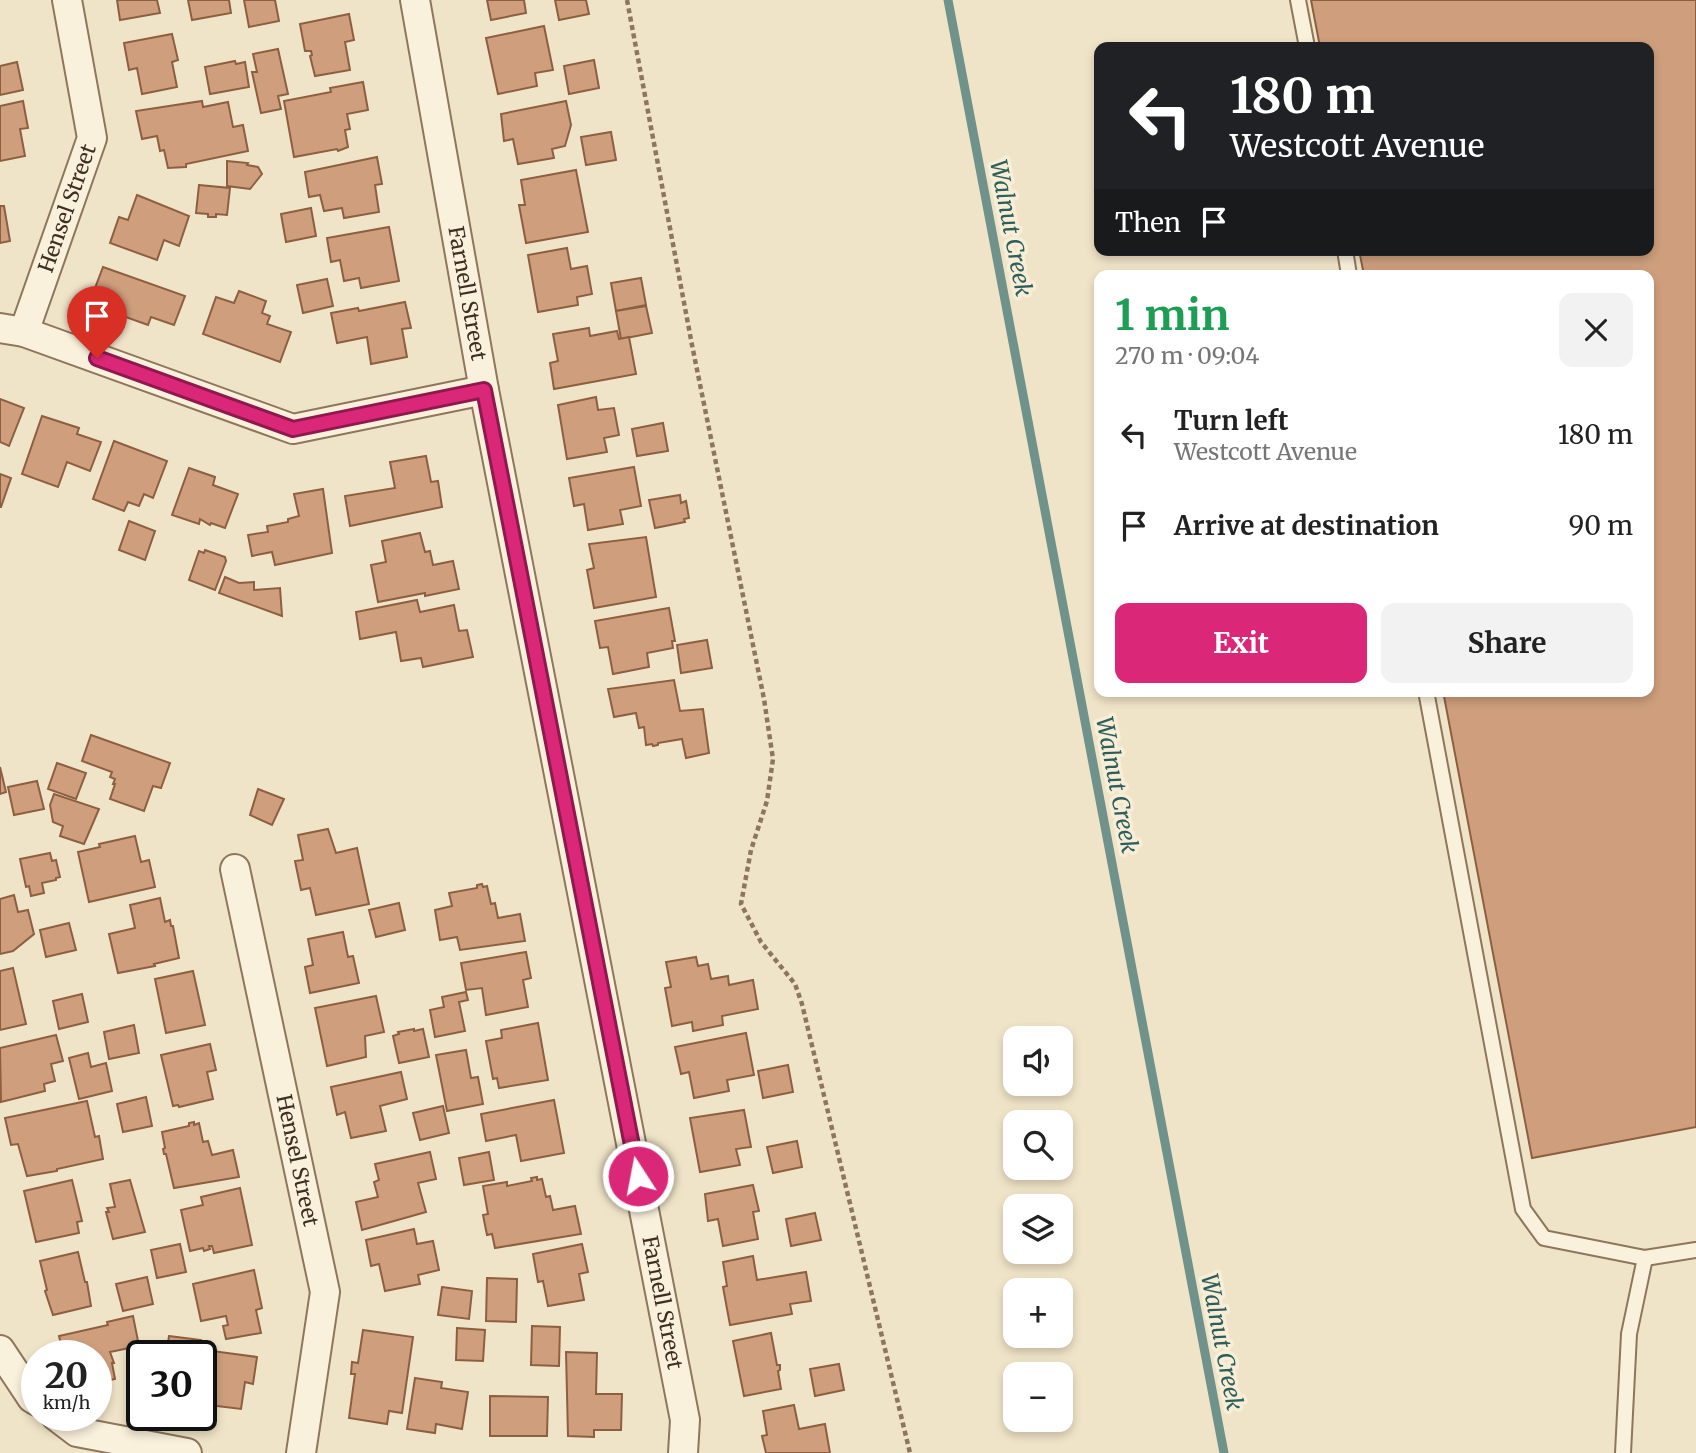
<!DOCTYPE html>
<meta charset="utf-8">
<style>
body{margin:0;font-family:Merriweather,serif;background:#f2f2f2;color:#222;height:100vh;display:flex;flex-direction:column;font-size:26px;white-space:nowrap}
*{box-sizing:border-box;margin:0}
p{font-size:23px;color:#767676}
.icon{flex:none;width:38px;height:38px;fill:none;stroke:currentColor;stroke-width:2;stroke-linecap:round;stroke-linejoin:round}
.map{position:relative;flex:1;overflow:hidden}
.side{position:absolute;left:1094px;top:270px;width:560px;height:427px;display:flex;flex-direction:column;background:#fff;border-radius:14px;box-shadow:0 4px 10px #0003}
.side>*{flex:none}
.banner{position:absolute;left:1094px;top:42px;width:560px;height:214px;border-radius:14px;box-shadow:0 4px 10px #0003;background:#202124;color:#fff;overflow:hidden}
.fabs{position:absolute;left:1003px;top:1026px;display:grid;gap:14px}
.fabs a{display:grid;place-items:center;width:70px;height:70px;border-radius:14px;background:#fff;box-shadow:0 4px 10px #0003;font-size:35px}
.speed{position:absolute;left:21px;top:1340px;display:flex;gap:14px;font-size:35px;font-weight:700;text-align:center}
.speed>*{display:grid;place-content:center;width:91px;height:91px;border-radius:50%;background:#fff;box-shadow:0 4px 10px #0003;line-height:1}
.speed small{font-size:18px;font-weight:400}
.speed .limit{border:4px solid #111;border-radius:10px;background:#fff;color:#111}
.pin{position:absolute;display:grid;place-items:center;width:60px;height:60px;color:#fff;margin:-72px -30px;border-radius:50% 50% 50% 0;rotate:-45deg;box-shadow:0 0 7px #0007}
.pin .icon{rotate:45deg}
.me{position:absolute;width:77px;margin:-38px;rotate:349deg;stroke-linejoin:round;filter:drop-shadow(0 0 5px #0008)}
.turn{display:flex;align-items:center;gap:24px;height:147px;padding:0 21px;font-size:32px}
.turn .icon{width:91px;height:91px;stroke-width:2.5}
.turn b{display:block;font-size:49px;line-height:60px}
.then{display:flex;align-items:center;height:66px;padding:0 21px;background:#0003;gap:14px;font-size:26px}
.round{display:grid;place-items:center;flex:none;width:74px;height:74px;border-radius:14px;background:#f2f2f2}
.summary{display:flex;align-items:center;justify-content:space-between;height:119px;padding:0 21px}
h1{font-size:42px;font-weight:700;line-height:52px;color:#1e9e55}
.action{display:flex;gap:14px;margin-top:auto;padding:14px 21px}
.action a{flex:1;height:80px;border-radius:14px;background:#db2777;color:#fff;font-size:28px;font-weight:700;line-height:80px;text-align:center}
.action a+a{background:#f2f2f2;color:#222}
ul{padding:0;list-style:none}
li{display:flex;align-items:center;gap:21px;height:91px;padding:0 21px}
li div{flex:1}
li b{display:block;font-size:26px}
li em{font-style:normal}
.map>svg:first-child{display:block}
</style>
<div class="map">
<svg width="1696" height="1453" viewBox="0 0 1696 1453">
<rect width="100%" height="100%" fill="#f0e4c8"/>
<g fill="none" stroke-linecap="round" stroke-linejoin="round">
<polyline stroke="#6f938a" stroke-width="9" points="948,0 1224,1453"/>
</g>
<g fill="#cf9f7d" stroke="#8d5f41" stroke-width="2">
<polygon points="117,0 157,0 160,13 120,20"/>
<polygon points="188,0 229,0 231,13 192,20"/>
<polygon points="244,0 275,0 279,21 249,27"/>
<polygon points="487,0 524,0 526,13 491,20"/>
<polygon points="555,0 586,0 589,14 559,20"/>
<polygon points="1311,0 1696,0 1696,1127 1532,1158 1443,691 1648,691 1648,275 1364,275 1359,250 1648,250 1648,47 1320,47"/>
<polygon points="349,14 354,40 345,42 350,70 315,76 310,56 312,55 311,51 305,51 300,24"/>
<polygon points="544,26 553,70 535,73 537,86 498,94 486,38"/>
<polygon points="172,34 178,60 172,62 177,87 142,94 137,68 129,70 124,43"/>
<polygon points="278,49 288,94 278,96 281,109 261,113 252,72 257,72 253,54"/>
<polygon points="594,60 599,88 569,94 564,66"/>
<polygon points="235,61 236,64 245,62 249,87 210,94 205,67"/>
<polygon points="17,62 23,90 0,95 0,66"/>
<polygon points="363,82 368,110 347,114 350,129 345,130 348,147 338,151 337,149 294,157 284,101 331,92 330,88"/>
<polygon points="23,101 28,128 20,129 25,156 0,161 0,106"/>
<polygon points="202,101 203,107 228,102 233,127 243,125 248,151 186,164 186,167 168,168 164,150 160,151 157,136 142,139 136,111"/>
<polygon points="566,101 571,125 565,146 552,149 554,158 518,164 513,139 504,141 501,114"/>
<polygon points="611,132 616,160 586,165 581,137"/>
<polygon points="377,157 382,184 375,185 379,212 344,218 342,208 324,211 320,195 309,197 305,172"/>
<polygon points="227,161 248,163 247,165 258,167 262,174 250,189 227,186"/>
<polygon points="576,170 588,232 526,243 519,205 525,205 521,180"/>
<polygon points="199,185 230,188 227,215 216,214 216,217 208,217 208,214 196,213"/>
<polygon points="137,195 189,216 179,246 164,240 157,260 110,243 119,217 128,220"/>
<polygon points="0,206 4,206 10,241 0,243"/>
<polygon points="311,208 316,236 286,242 281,214"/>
<polygon points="389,227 399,281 361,288 359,278 344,281 340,260 331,262 327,238"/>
<polygon points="567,248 571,269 587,266 592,294 577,297 578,305 538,312 528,255"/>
<polygon points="103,267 185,296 174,325 151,317 148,325 89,304"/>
<polygon points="641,278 646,305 616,311 611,283"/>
<polygon points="327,279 333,306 303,313 297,285"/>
<polygon points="239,291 266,301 262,313 270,316 267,324 291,332 280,362 203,334 216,297 234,303"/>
<polygon points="405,302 411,328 402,329 407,357 371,364 367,337 337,343 331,313 358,308 359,311"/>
<polygon points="646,306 652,333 621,339 616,311"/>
<polygon points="589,328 590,336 617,331 619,339 629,337 636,374 554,389 550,363 558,361 553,334"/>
<polygon points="596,397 598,410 614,408 619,435 604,438 607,452 567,459 558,405"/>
<polygon points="0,399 24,408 9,446 0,442"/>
<polygon points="42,416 79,428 77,434 101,442 90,471 67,462 58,487 22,474"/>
<polygon points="663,423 668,451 637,456 632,429"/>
<polygon points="114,441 167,461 153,498 144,494 139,506 128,502 124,511 93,499"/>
<polygon points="426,456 431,482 438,481 442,507 350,526 345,496 395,488 390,462"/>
<polygon points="634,467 641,506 620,510 623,524 588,530 584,504 574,506 569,478"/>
<polygon points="189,468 215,477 213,485 238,494 225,528 211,523 210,525 200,519 199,524 172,515"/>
<polygon points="0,474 11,478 1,507 0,507"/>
<polygon points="323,489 332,553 275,565 272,552 252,556 248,535 268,532 267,526 288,522 288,519 299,516 294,494"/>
<polygon points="680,495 681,503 686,501 689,518 684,519 685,522 655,528 649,500"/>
<polygon points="129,521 155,531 145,560 119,550"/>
<polygon points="420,533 425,552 430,551 433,565 453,561 459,589 425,596 425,593 378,602 371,565 386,562 382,541"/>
<polygon points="646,537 656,597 594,608 587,570 594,568 589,544"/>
<polygon points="205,550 225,557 226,561 215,590 189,580 199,551 204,553"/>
<polygon points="225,577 239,583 254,582 254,590 280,588 282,616 219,593"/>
<polygon points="417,600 420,612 454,605 459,631 467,630 473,657 423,667 421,658 401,661 396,632 360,639 356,612"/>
<polygon points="669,608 675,641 672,641 673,648 647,653 649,667 613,674 608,647 600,648 595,621"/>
<polygon points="707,640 712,668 681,673 677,645"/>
<polygon points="674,680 680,711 703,709 709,753 686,758 682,739 658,743 658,745 653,746 652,744 646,745 644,727 639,728 636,713 614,717 608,689"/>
<polygon points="91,735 170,763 161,788 153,786 144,811 110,799 115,784 113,784 115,779 110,777 112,772 82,761"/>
<polygon points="57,763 86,773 76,799 48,789"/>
<polygon points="0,767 6,792 0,794"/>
<polygon points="37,781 44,809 14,815 8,787"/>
<polygon points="258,789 284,799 272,825 250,815"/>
<polygon points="54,794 99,809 84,844 60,836 63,826 53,822 50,805"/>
<polygon points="328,829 336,853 357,848 369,904 316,915 310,888 301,890 295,861 303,860 298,835"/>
<polygon points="135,836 141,862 149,860 155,887 89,902 78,852 100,847 99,844"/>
<polygon points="50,853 52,861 56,860 60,877 56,878 56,880 42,883 44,893 31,896 29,886 26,887 20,859"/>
<polygon points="482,884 483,887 487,886 491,904 495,903 498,918 520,914 525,941 460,950 457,937 440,940 435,910 452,906 449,893 477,888 477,885"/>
<polygon points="14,895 18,912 28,910 34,934 13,951 0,954 0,899"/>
<polygon points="160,898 165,922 170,920 171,926 173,926 179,958 154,964 155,966 118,973 109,934 135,928 130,905"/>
<polygon points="399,903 405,930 376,937 369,910"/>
<polygon points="69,923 76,950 46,957 40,930"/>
<polygon points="343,932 348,957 353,956 359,983 310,993 305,967 313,965 308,939"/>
<polygon points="526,952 531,978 523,980 528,1007 486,1015 482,988 466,990 461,963"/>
<polygon points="696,957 698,966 708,964 711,979 728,976 729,985 753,980 758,1009 722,1016 723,1025 693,1031 692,1022 672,1026 665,988 671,987 666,962"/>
<polygon points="13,968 26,1024 0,1030 0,971"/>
<polygon points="193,971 205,1025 166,1033 155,979"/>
<polygon points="466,992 468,1000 459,1002 465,1031 435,1037 430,1010 444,1007 442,997"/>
<polygon points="82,994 88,1022 59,1029 53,1001"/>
<polygon points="376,996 384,1032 365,1036 366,1057 327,1066 315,1008"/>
<polygon points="538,1023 548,1080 499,1088 497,1078 493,1079 486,1041 502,1038 501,1030"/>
<polygon points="134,1025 139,1053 109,1059 104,1032"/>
<polygon points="414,1029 414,1031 423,1029 429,1057 399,1063 393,1036 399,1034 398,1032"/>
<polygon points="746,1033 754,1075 727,1080 729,1091 694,1098 689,1072 681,1074 675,1047"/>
<polygon points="56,1035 63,1061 51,1064 55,1081 44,1084 45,1091 1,1102 0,1048"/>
<polygon points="210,1044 216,1070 207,1072 213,1099 179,1107 178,1105 173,1106 161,1055"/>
<polygon points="466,1050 471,1078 478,1077 483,1104 447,1111 436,1055"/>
<polygon points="88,1053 91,1067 106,1063 112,1091 79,1099 69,1058"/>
<polygon points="788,1065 793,1092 763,1098 758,1071"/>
<polygon points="401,1072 407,1099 380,1106 386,1131 351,1138 345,1112 337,1115 331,1087"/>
<polygon points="146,1097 152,1126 123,1132 117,1104"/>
<polygon points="554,1100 564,1153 521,1161 516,1135 486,1141 481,1114"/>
<polygon points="87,1101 95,1137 99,1136 103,1159 57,1169 57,1171 27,1176 18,1144 11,1145 5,1118"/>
<polygon points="443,1106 449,1133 420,1140 413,1113"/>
<polygon points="744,1110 751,1147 736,1149 740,1165 700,1172 690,1118"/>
<polygon points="194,1122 194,1125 199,1123 203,1142 208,1141 212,1155 233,1150 239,1177 174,1188 166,1154 164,1154 163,1149 165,1148 162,1132 189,1126 189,1123"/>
<polygon points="797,1141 802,1167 773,1173 767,1147"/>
<polygon points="430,1152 436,1179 418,1183 426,1212 362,1230 356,1202 378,1197 374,1182 379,1180 375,1164"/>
<polygon points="489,1152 494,1180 464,1185 459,1158"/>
<polygon points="537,1177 537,1180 542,1179 546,1197 550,1196 553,1210 575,1206 581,1234 495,1248 492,1234 487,1235 483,1215 488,1214 483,1186 507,1182 507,1186 532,1181 531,1178"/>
<polygon points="72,1180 82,1221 77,1222 79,1233 36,1242 24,1191"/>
<polygon points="130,1180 145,1232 113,1239 106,1212 109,1212 107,1208 115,1207 110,1184"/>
<polygon points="753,1185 759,1211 753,1212 758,1239 723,1246 718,1219 708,1221 705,1194"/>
<polygon points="240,1188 252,1245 214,1253 212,1246 209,1246 210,1249 204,1251 203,1248 190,1251 181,1210 203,1205 201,1197"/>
<polygon points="815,1213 821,1240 791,1246 786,1219"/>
<polygon points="414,1229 417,1244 433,1241 439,1270 418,1275 420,1284 385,1291 379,1264 371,1266 366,1240"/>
<polygon points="180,1244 186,1272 157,1278 151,1250"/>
<polygon points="582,1244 588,1272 579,1274 584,1300 548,1306 543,1281 538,1282 533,1254"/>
<polygon points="78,1252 85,1282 87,1282 91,1306 53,1315 45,1291 47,1290 40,1261"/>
<polygon points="753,1256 757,1280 806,1272 811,1301 790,1304 792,1314 730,1325 723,1287 727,1286 723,1262"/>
<polygon points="254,1270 262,1308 256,1310 261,1333 226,1339 223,1326 228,1325 226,1316 201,1321 193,1284"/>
<polygon points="147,1277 153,1304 123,1311 116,1284"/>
<polygon points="487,1278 517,1279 516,1322 486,1321"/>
<polygon points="442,1287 472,1291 469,1319 438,1315"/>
<polygon points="133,1316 139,1346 110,1352 114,1363 112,1363 115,1379 96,1383 96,1356 64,1356 59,1336 108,1325 107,1322"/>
<polygon points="532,1326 560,1327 559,1366 531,1365"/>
<polygon points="457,1328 485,1330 483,1361 456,1360"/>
<polygon points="363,1330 413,1337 402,1413 389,1411 387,1424 349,1418 355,1374 351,1374 352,1362 358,1363"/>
<polygon points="771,1333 777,1365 780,1365 780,1370 778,1371 781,1389 744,1396 733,1341"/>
<polygon points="169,1336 201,1340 200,1345 213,1347 212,1351 257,1357 253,1384 245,1382 241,1409 201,1404 201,1356 166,1356"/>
<polygon points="566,1352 597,1353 596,1394 622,1394 621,1430 594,1430 594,1437 568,1436"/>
<polygon points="839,1364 844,1390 815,1396 810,1369"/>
<polygon points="415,1378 442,1382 441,1388 468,1392 462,1429 436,1424 435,1433 407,1429"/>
<polygon points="490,1396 548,1397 547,1436 490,1436"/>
<polygon points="794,1405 799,1429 825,1424 830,1453 766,1453 762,1436 767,1435 763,1411"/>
</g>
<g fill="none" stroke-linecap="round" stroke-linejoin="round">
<g stroke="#8d765c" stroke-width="18">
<g id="lane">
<polyline points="1298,0 1307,47"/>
<polyline points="1345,250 1349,275"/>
<polyline points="1426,691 1523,1209 1544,1238 1645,1258 1696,1250"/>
<polyline points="1623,1453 1629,1334 1645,1258"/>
</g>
</g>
<g stroke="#8d765c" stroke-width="32">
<g id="street">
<path id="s1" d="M415,0L484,390L685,1420L683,1453"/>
<polyline points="0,328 24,332 293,429 484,390"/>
<path id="s2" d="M24,332L92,138L67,0"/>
<path id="s3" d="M235,869L325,1292L301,1453"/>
<polyline points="0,1350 32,1398 37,1401"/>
<polyline points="56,1416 77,1432 187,1453"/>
</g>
</g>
<polyline stroke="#8d765c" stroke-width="4.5" stroke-dasharray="5 3.5" stroke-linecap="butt" points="627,0 692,345 764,699 773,759 767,801 751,850 741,904 761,942 795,984 802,1004 910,1453"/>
<use href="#lane" stroke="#faf1dc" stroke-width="14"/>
<use href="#street" stroke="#faf1dc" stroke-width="28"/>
</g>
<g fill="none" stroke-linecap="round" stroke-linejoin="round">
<g stroke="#8e194d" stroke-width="18">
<polyline id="route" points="97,358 293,429 484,390 638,1176"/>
</g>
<use href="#route" stroke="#db2777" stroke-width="12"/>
</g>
<g text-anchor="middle" stroke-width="7" stroke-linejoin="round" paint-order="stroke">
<g font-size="21" fill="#3d2e20" stroke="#f7eed8">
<text dy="7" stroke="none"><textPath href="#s2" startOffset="131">Hensel Street</textPath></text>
<text dy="7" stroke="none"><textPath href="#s1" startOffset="298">Farnell Street</textPath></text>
<text dy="7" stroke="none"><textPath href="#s3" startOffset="298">Hensel Street</textPath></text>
<text dy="7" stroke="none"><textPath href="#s1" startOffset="1326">Farnell Street</textPath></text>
</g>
<g font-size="23" font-style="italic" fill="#2f5d5a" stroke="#f7eed8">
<text transform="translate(1011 228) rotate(79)" y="8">Walnut Creek</text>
<text transform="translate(1117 785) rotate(79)" y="8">Walnut Creek</text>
<text transform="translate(1222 1342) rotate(79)" y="8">Walnut Creek</text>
</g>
</g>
</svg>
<div class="fabs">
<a><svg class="icon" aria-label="sound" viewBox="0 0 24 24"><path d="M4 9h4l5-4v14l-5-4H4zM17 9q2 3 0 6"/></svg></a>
<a><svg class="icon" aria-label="search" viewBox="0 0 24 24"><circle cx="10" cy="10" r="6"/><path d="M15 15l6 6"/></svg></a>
<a><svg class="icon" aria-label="layers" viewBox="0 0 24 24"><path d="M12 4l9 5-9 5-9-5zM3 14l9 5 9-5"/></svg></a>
<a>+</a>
<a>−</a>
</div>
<div class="speed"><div>20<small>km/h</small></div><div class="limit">30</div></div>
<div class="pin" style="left:97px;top:358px;background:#d93025"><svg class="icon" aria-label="arrive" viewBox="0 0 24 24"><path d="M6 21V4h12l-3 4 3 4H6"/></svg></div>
<svg class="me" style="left:638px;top:1176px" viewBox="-20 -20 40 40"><circle r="17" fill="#db2777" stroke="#fff" stroke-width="3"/><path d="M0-11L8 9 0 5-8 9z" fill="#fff"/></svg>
<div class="banner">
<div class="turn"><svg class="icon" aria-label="left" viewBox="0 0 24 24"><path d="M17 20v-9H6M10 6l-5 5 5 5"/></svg><div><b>180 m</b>Westcott Avenue</div></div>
<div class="then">Then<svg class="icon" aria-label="arrive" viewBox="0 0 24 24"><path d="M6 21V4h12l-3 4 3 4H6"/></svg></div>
</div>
<section class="side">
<div class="summary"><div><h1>1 min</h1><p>270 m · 09:04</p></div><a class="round"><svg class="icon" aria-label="close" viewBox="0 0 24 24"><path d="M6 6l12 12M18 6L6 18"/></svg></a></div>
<ul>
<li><svg class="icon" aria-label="left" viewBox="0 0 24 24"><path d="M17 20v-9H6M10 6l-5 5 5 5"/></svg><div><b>Turn left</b><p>Westcott Avenue</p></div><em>180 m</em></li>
<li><svg class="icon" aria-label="arrive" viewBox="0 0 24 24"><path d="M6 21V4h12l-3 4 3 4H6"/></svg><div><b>Arrive at destination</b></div><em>90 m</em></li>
</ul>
<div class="action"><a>Exit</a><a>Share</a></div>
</section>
</div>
